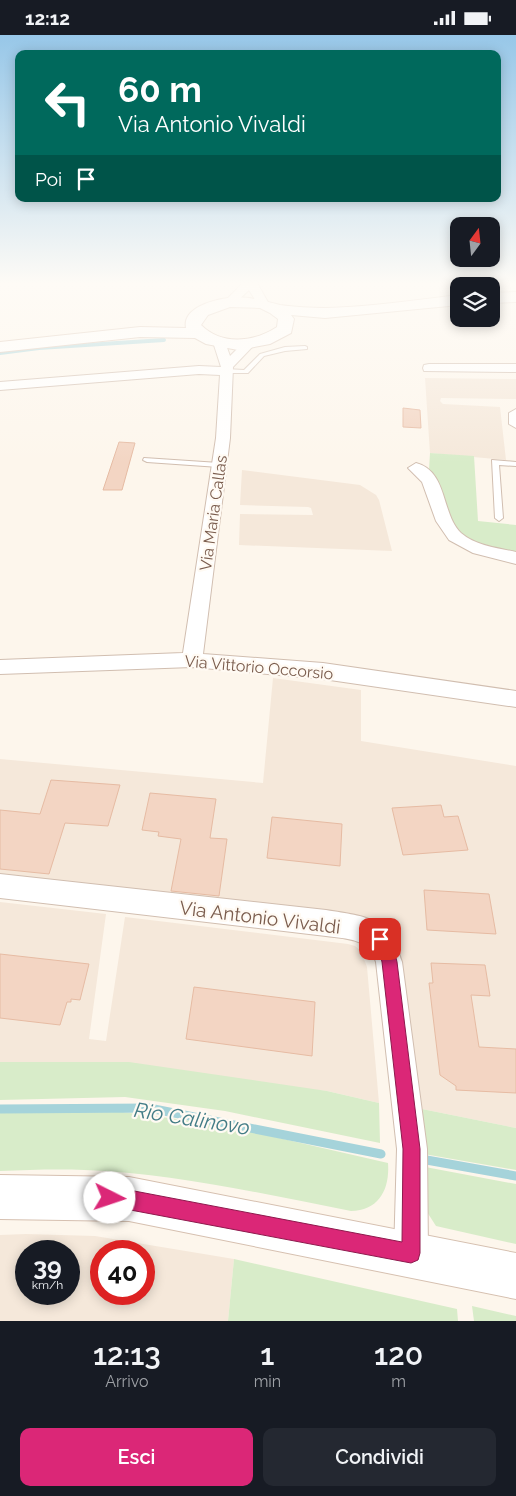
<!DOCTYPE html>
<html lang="it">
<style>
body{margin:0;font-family:Raleway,sans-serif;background:#242831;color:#f1f3f6;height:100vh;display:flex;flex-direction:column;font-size:19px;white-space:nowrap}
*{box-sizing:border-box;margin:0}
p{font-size:16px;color:#9ea1a6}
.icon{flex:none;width:28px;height:28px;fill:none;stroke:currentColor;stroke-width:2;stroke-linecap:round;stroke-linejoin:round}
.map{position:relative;height:1286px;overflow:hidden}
.panel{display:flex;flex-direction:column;background:#171b24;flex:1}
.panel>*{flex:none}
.top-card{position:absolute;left:15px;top:15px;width:486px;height:152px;border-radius:10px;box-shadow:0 2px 12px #0003;background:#00695c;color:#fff;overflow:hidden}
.needle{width:32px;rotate:15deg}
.buttons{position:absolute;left:450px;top:182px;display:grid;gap:10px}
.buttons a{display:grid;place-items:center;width:50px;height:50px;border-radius:10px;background:#171b24;box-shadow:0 2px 12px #0003;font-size:25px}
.speed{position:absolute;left:15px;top:1205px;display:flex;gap:10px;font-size:25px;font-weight:700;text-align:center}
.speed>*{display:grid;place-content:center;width:65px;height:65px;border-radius:50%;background:#171b24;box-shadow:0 2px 12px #0003;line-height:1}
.speed small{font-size:12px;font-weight:400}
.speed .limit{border:8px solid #d22;background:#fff;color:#111}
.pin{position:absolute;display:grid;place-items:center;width:42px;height:42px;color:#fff;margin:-21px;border-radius:10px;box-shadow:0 2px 8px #0006}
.me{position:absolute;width:55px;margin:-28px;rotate:94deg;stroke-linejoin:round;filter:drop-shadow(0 0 4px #0008)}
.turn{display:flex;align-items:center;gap:18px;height:105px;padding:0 20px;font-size:22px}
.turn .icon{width:65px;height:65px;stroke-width:2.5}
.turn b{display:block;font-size:35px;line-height:42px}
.then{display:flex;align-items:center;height:48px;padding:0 20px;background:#0003;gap:10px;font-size:19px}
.eta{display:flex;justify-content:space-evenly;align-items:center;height:85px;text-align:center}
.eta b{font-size:30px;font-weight:600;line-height:35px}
.cta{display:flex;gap:10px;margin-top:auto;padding:10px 20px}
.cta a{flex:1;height:58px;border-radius:10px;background:#db2777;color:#fff;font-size:20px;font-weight:600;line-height:58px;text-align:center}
.cta a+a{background:#242831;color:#f1f3f6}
.status{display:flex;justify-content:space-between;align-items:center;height:35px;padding:0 25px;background:#171b24;direction:ltr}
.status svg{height:14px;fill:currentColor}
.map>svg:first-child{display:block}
</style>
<div class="status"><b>12:12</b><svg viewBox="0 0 49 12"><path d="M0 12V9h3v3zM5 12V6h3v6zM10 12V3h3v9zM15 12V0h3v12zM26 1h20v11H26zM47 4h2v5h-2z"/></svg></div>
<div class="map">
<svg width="516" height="1286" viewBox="0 0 516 1286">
<rect width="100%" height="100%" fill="#fdf6ec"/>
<g fill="#f5e8da" fill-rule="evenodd">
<polygon points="425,343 516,344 516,364 441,363 440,366 443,369 500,372 506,425 430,418"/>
<polygon points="242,435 360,450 376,460 379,465 392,516 239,510 240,479 313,480 311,473 308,472 240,470"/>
<polygon points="273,643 361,655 361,706 516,731 516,1093 412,1072 392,885 0,841 0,724 263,748"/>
<polygon points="0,867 106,879 89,1004 106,1006 125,882 348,909 355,911 361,916 367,932 379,1068 327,1056 0,1027"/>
<path d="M26,1199L95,1201L234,1224L228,1286H0V1200ZM69,1216V1259H26V1216ZM144,1216V1259H101V1216Z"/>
</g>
<g fill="#d8ecc9">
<polygon points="430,418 474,421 478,486 516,490 516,519 487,512 462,502 451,484 435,442 429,435"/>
<polygon points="0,1027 129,1027 327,1056 379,1068 380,1108 225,1076 125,1062 0,1065"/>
<polygon points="412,1072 516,1093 516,1135 418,1118"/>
<path d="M122,1077L223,1090L388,1128C390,1154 379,1176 351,1176C263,1159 173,1138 84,1135C56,1134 28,1135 0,1136V1078Z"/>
<polygon points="420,1131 516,1149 516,1209 436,1191 427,1177"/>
<polygon points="234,1224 457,1274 458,1286 228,1286"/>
<polygon points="472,1271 516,1281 516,1286 474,1286"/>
</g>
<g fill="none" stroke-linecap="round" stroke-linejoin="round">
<polyline stroke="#a5d3da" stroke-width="4" points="0,318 39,313 164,305"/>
<g stroke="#a5d3da" stroke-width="9">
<polyline points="0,1074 149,1073 381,1119"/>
<polyline points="421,1124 516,1141"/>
</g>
</g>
<g fill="#f3d5c3" stroke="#e6bba3">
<polygon points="403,373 420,375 421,393 403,392"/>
<polygon points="119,407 135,408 122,455 103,455"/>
<polygon points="51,745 120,750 108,791 65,788 49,839 0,834 0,775 40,779"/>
<polygon points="150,758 216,764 210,803 227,804 219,861 171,856 181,804 158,801 159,797 142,795"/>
<polygon points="441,770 444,782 458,781 468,815 403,820 392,773"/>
<polygon points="272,782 342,789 340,831 267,823"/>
<polygon points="424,855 489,859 496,899 427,895"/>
<polygon points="0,919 89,929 80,965 71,964 71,967 67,967 60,990 0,983"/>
<polygon points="431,928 485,930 490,961 471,960 479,1012 516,1014 516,1058 456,1055 456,1051 440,1040 429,948 433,948"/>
<polygon points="194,952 315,967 312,1021 186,1004"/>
</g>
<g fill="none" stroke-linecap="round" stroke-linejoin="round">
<g stroke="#d1beb0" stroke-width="2">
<g id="lane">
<polygon points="305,311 307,312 307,314 285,316 264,321 248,338 226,338 223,336 226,334 244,335 260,319 285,312"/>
<polygon points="144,423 219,428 223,430 219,432 147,427 143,425"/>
<polygon points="492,425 516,427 516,431 499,430 503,483 499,486 495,483"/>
</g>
</g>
<g stroke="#d1beb0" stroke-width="2">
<g id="street">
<polygon points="243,248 257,248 269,269 267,271 259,271 249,255 234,269 226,269 226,265"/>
<polygon points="219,303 225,307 230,321 245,306 253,306 255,309 233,332 230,403 203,619 323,628 516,656 516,672 323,644 192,632 0,639 0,625 183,618 216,403 220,340 199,339 0,355 0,347 199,331 221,332 213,307"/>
<polygon points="429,329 516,329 516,337 424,336 423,333 424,330"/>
<polygon points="516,374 516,393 509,389 509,378"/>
<path d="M416,428C448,436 441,479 461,498C476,511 498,513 516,517V529L473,518L449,505L436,486L422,447L408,433Z"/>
<path d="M0,839L326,875C369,882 388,882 402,927L427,1114L428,1219L423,1231L411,1236L399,1231L394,1219L397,1114L376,927C369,903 347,904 326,901L0,863Z"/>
</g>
</g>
<g stroke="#d6c0b0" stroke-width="2">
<g id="secondary">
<polygon points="516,257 516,267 491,268 491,258"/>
<path d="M459,260V270L325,283L291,280L294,284L291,298L270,309L238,315L206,309L195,303L140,302L0,317V307L140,292L186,293C182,273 213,265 228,263C246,260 263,266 280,270C294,272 312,273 326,273C370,272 415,265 459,260ZM230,272L260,273L270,278L278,284L277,292C254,307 222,311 201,290L208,280Z"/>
<polygon points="0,1140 129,1142 516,1218 516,1264 129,1186 0,1184"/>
</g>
</g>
<use href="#lane" fill="#fff" fill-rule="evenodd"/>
<use href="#street" fill="#fff" fill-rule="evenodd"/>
<use href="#secondary" fill="#fff" fill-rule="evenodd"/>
</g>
<linearGradient id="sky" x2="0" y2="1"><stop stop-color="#97c7e8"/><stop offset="0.58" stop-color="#fefbf6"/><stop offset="1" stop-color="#fefbf6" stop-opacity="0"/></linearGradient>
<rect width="516" height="428" fill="url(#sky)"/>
<path fill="#db2777" stroke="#8e194d" d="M380,896C392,901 394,915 397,927L420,1114V1218L418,1225L411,1228L104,1170L101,1163L104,1157L110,1154L129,1155L402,1207L403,1114L382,927L379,915L373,904L375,898Z"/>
<g text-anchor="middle" stroke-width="4.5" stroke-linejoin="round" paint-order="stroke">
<g font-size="16" fill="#7a5c4d" stroke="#fffaf3">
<text transform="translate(213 478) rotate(-82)" y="6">Via Maria Callas</text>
<text transform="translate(259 632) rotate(5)" y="6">Via Vittorio Occorsio</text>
</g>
<g font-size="19" fill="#7a5c4d" stroke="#fffaf3">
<text transform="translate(260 882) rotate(7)" y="7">Via Antonio Vivaldi</text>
</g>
<g font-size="21" font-style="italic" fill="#437c86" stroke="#fffaf3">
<text transform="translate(192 1084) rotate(9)" y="7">Rio Calinovo</text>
</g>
</g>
</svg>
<div class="buttons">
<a><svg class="needle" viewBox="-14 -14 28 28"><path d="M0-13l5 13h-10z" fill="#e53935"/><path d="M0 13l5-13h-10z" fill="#9ea1a6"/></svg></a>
<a><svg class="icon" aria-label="layers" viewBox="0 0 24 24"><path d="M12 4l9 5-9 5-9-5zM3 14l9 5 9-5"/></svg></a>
</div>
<div class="speed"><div>39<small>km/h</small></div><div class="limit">40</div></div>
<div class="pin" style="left:380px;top:904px;background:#d93025"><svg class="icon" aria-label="arrive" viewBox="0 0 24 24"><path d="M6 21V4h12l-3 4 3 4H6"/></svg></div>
<svg class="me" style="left:110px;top:1163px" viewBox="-20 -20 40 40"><circle r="19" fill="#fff"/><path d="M0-13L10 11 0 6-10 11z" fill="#db2777"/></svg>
<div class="top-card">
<div class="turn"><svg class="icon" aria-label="left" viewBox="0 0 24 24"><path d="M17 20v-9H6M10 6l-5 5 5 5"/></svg><div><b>60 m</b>Via Antonio Vivaldi</div></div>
<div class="then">Poi<svg class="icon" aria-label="arrive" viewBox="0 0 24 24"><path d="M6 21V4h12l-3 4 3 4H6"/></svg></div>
</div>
</div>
<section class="panel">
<div class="eta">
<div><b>12:13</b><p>Arrivo</p></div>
<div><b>1</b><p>min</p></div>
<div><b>120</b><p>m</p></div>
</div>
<div class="cta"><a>Esci</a><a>Condividi</a></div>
</section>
